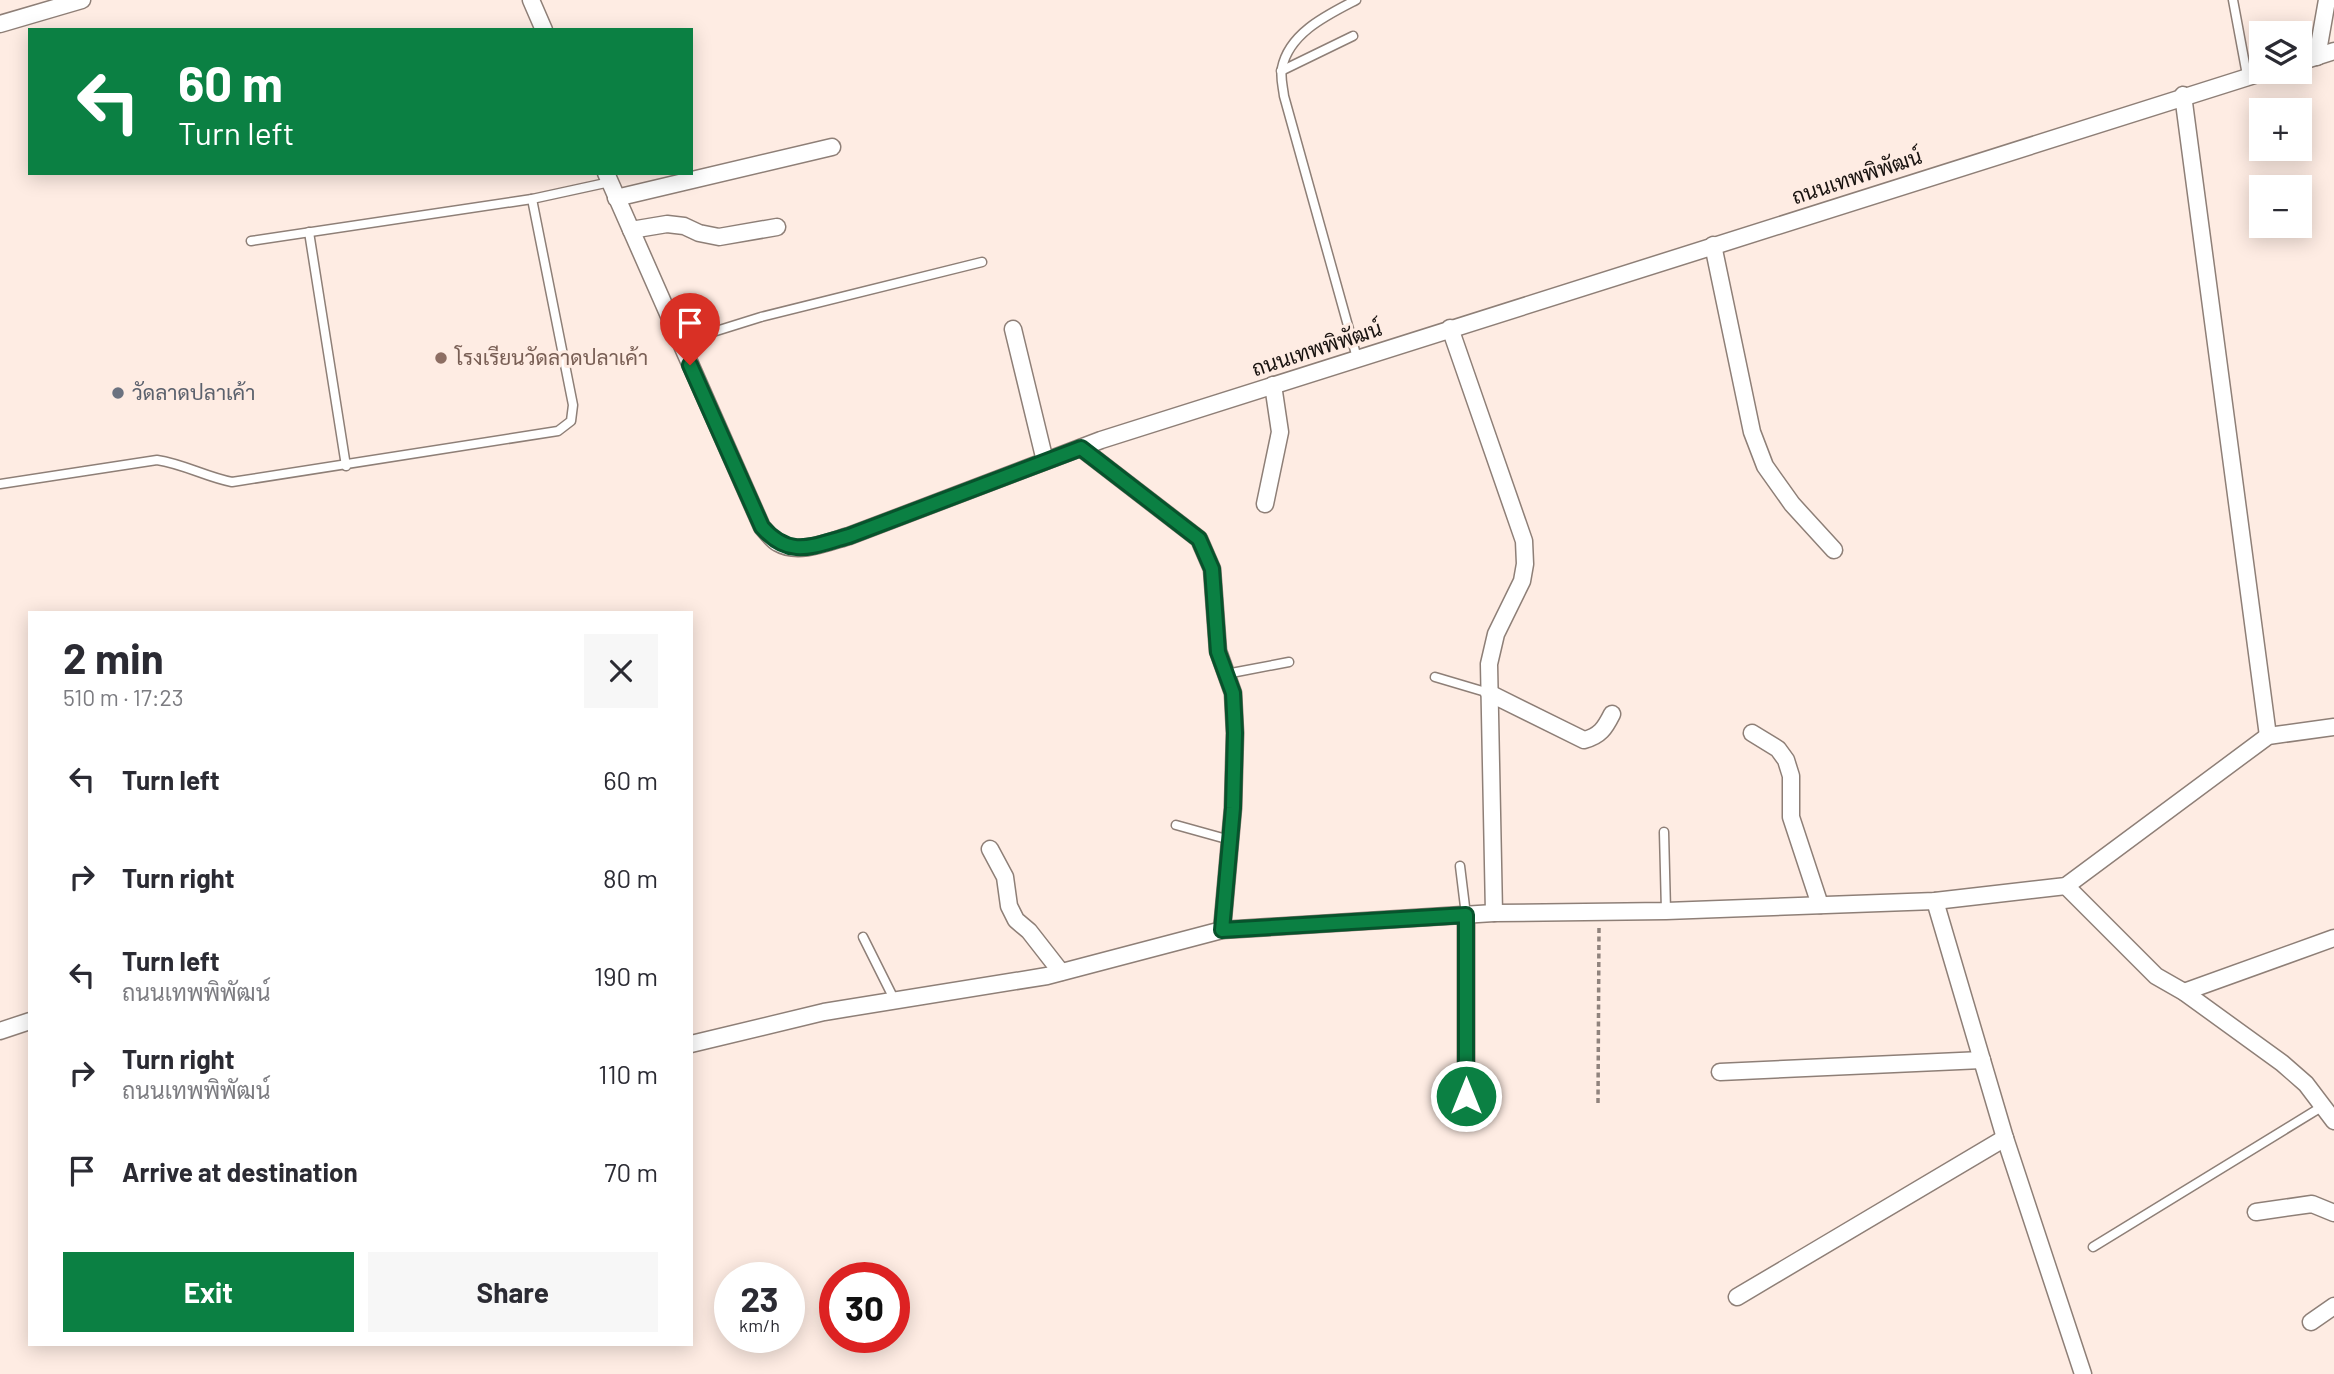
<!DOCTYPE html>
<meta charset="utf-8">
<style>
body{margin:0;font-family:Barlow,Sarabun,sans-serif;background:#f7f7f7;color:#2b2b33;height:100vh;display:flex;flex-direction:column;font-size:26px;white-space:nowrap}
*{box-sizing:border-box;margin:0}
p{font-size:23px;color:#7c7c81}
.icon{flex:none;width:38px;height:38px;fill:none;stroke:currentColor;stroke-width:2;stroke-linecap:round;stroke-linejoin:round}
.map{position:relative;flex:1;overflow:hidden}
.panel{position:absolute;left:28px;top:611px;width:665px;height:735px;display:flex;flex-direction:column;background:#fff;border-radius:0px;box-shadow:0 4px 18px #0003}
.panel>*{flex:none}
.banner{position:absolute;left:28px;top:28px;width:665px;height:147px;border-radius:0px;box-shadow:0 4px 18px #0003;background:#0b8043;color:#fff;overflow:hidden}
.controls{position:absolute;left:2249px;top:21px;display:grid;gap:14px}
.controls a{display:grid;place-items:center;width:63px;height:63px;border-radius:0px;background:#fff;box-shadow:0 4px 18px #0003;font-size:35px}
.speed{position:absolute;left:714px;top:1262px;display:flex;gap:14px;font-size:35px;font-weight:700;text-align:center}
.speed>*{display:grid;place-content:center;width:91px;height:91px;border-radius:50%;background:#fff;box-shadow:0 4px 18px #0003;line-height:1}
.speed small{font-size:18px;font-weight:400}
.speed .limit{border:10px solid #d22;background:#fff;color:#111}
.pin{position:absolute;display:grid;place-items:center;width:60px;height:60px;color:#fff;margin:-72px -30px;border-radius:50% 50% 50% 0;rotate:-45deg;box-shadow:0 0 7px #0007}
.pin .icon{rotate:45deg}
.me{position:absolute;width:77px;margin:-38px;rotate:0deg;stroke-linejoin:round;filter:drop-shadow(0 0 5px #0008)}
.turn{display:flex;align-items:center;gap:24px;height:147px;padding:0 35px;font-size:32px}
.turn .icon{width:91px;height:91px;stroke-width:2.5}
.turn b{display:block;font-size:49px;line-height:60px}
.round{display:grid;place-items:center;flex:none;width:74px;height:74px;border-radius:0px;background:#f7f7f7}
.overview{display:flex;align-items:center;justify-content:space-between;height:119px;padding:0 35px}
h1{font-size:42px;font-weight:700;line-height:52px}
.cta{display:flex;gap:14px;margin-top:auto;padding:14px 35px}
.cta a{flex:1;height:80px;border-radius:0px;background:#0b8043;color:#fff;font-size:28px;font-weight:700;line-height:80px;text-align:center}
.cta a+a{background:#f7f7f7;color:#2b2b33}
ul{padding:0;list-style:none}
li{display:flex;align-items:center;gap:21px;height:98px;padding:0 35px}
li div{flex:1}
li b{display:block;font-size:26px}
li em{font-style:normal}
.map>svg:first-child{display:block}
</style>
<div class="map">
<svg width="2334" height="1374" viewBox="0 0 2334 1374">
<rect width="100%" height="100%" fill="#feece3"/>
<g fill="none" stroke-linecap="round" stroke-linejoin="round">
<g stroke="#8e7f77" stroke-width="11">
<g id="service">
<path d="M1356,0C1327,15 1289,33 1282,68C1280,77 1283,87 1284,96L1357,358"/>
<polyline points="2233,0 2247,75"/>
<polyline points="1281,71 1353,36"/>
<polyline points="309,232 346,466"/>
<polyline points="251,241 532,199 610,182"/>
<polyline points="681,342 761,317 982,262"/>
<path d="M0,484L157,460C184,464 206,477 232,482L558,431L571,421L573,405L532,199"/>
<polyline points="1226,674 1289,662"/>
<polyline points="1435,677 1489,693"/>
<polyline points="1176,825 1230,840"/>
<polyline points="1664,832 1666,911"/>
<polyline points="1460,866 1466,915"/>
<polyline points="863,937 895,1001"/>
<polyline points="2093,1247 2323,1106"/>
</g>
</g>
<g stroke="#8e7f77" stroke-width="19">
<g id="minor">
<polyline points="531,0 544,30"/>
<polyline points="0,24 82,0"/>
<polyline points="2317,57 2327,0"/>
<polyline points="2300,62 2334,51"/>
<polyline points="2183,95 2268,736"/>
<path d="M606,173L762,527C767,532 772,540 778,543C798,555 828,542 849,536L1101,440L2264,72"/>
<polyline points="616,198 832,147"/>
<polyline points="631,230 667,224 684,226 699,233 719,237 777,227"/>
<polyline points="1713,245 1752,432 1765,466 1792,504 1834,550"/>
<polyline points="1450,328 1524,541 1525,564 1522,581 1496,634 1489,664 1494,913"/>
<polyline points="1013,329 1045,461"/>
<polyline points="1081,448 1199,539 1212,569 1218,651 1233,693 1235,733 1233,808 1222,930"/>
<polyline points="1265,504 1280,432 1273,385"/>
<path d="M1489,693L1584,740C1600,736 1605,728 1612,714"/>
<polyline points="1752,733 1778,749 1786,760 1791,776 1791,817 1820,905"/>
<polyline points="990,849 1005,877 1009,906 1016,920 1029,931 1061,972"/>
<polyline points="2066,886 2156,976 2184,992 2282,1063 2306,1084 2334,1121"/>
<polyline points="1935,901 2005,1138 2083,1374"/>
<polyline points="1466,915 1466,1122"/>
<polyline points="2184,992 2334,938"/>
<polyline points="0,1031 30,1021"/>
<polyline points="691,1044 824,1012 1047,976 1222,930 1494,913 1666,911 1935,901 2066,886 2268,736 2334,727"/>
<polyline points="1720,1072 1982,1060"/>
<polyline points="2256,1212 2312,1204 2334,1213"/>
<polyline points="1737,1297 2005,1138"/>
<polyline points="2311,1322 2334,1306"/>
</g>
</g>
<polyline stroke="#90837d" stroke-width="3.5" stroke-dasharray="5 3.5" stroke-linecap="butt" points="1598,1103 1599,927"/>
<use href="#service" stroke="#fff" stroke-width="8"/>
<use href="#minor" stroke="#fff" stroke-width="16"/>
</g>
<g fill="none" stroke-linecap="round" stroke-linejoin="round">
<g stroke="#07532c" stroke-width="18">
<path id="route" d="M690,365L762,527C790,559 812,546 849,536L1081,448L1199,539L1212,569L1218,652L1233,693L1235,733L1233,808L1222,930L1466,915V1096"/>
</g>
<use href="#route" stroke="#0b8043" stroke-width="12"/>
</g>
<circle fill="#8d6e63" stroke="#feece3" stroke-width="2.5" cx="441" cy="358" r="7"/>
<circle fill="#6b7280" stroke="#feece3" stroke-width="2.5" cx="118" cy="393" r="7"/>
<g text-anchor="middle" stroke-width="6" stroke-linejoin="round" paint-order="stroke">
<g font-size="21" fill="#18120f" stroke="#feece3">
<text transform="translate(1857 177) rotate(-18)" y="7">ถนนเทพพิพัฒน์</text>
<text transform="translate(1317 349) rotate(-18)" y="7">ถนนเทพพิพัฒน์</text>
</g>
<g font-size="21" fill="#785e54" stroke="#feece3" text-anchor="start">
<text x="455" y="365">โรงเรียนวัดลาดปลาเค้า</text>
</g>
<g font-size="21" fill="#5b616d" stroke="#feece3" text-anchor="start">
<text x="132" y="400">วัดลาดปลาเค้า</text>
</g>
</g>
</svg>
<div class="controls">
<a><svg class="icon" aria-label="layers" viewBox="0 0 24 24"><path d="M12 4l9 5-9 5-9-5zM3 14l9 5 9-5"/></svg></a>
<a>+</a>
<a>−</a>
</div>
<div class="speed"><div>23<small>km/h</small></div><div class="limit">30</div></div>
<div class="pin" style="left:690px;top:365px;background:#d93025"><svg class="icon" aria-label="arrive" viewBox="0 0 24 24"><path d="M6 21V4h12l-3 4 3 4H6"/></svg></div>
<svg class="me" style="left:1466px;top:1096px" viewBox="-20 -20 40 40"><circle r="17" fill="#0b8043" stroke="#fff" stroke-width="3"/><path d="M0-11L8 9 0 5-8 9z" fill="#fff"/></svg>
<div class="banner">
<div class="turn"><svg class="icon" aria-label="left" viewBox="0 0 24 24"><path d="M17 20v-9H6M10 6l-5 5 5 5"/></svg><div><b>60 m</b>Turn left</div></div>
</div>
<section class="panel">
<div class="overview"><div><h1>2 min</h1><p>510 m · 17:23</p></div><a class="round"><svg class="icon" aria-label="close" viewBox="0 0 24 24"><path d="M6 6l12 12M18 6L6 18"/></svg></a></div>
<ul>
<li><svg class="icon" aria-label="left" viewBox="0 0 24 24"><path d="M17 20v-9H6M10 6l-5 5 5 5"/></svg><div><b>Turn left</b></div><em>60 m</em></li>
<li><svg class="icon" aria-label="right" viewBox="0 0 24 24"><path d="M7 20v-9h11M14 6l5 5-5 5"/></svg><div><b>Turn right</b></div><em>80 m</em></li>
<li><svg class="icon" aria-label="left" viewBox="0 0 24 24"><path d="M17 20v-9H6M10 6l-5 5 5 5"/></svg><div><b>Turn left</b><p>ถนนเทพพิพัฒน์</p></div><em>190 m</em></li>
<li><svg class="icon" aria-label="right" viewBox="0 0 24 24"><path d="M7 20v-9h11M14 6l5 5-5 5"/></svg><div><b>Turn right</b><p>ถนนเทพพิพัฒน์</p></div><em>110 m</em></li>
<li><svg class="icon" aria-label="arrive" viewBox="0 0 24 24"><path d="M6 21V4h12l-3 4 3 4H6"/></svg><div><b>Arrive at destination</b></div><em>70 m</em></li>
</ul>
<div class="cta"><a>Exit</a><a>Share</a></div>
</section>
</div>
